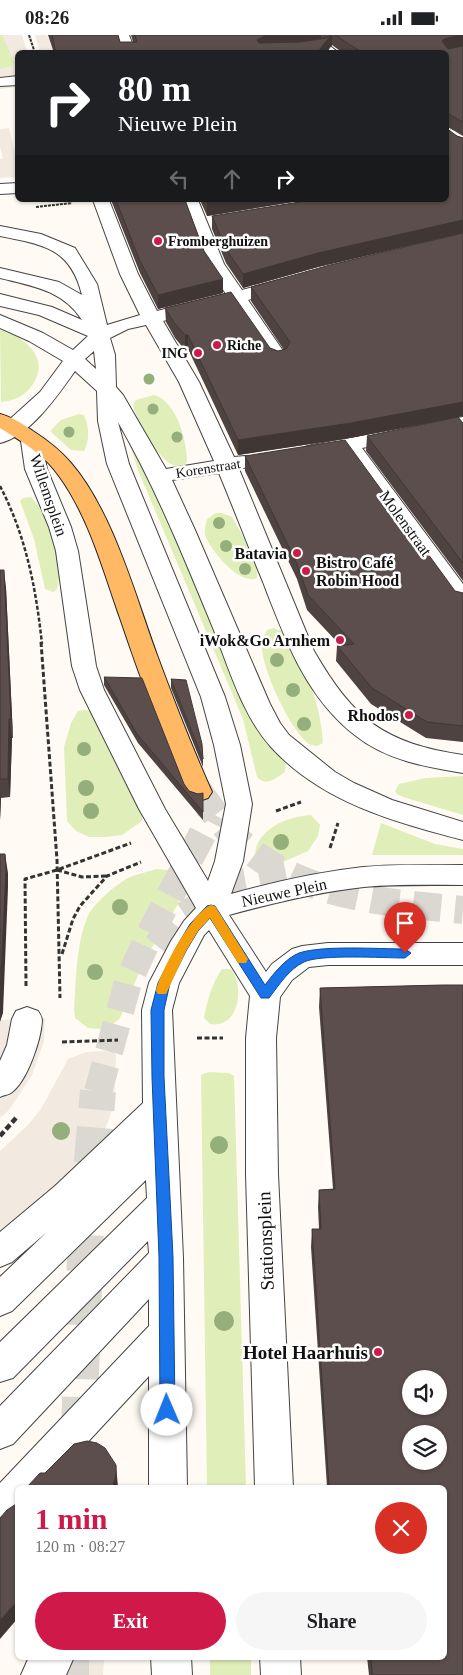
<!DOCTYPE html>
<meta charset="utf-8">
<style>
body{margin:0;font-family:Georgia,serif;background:#f6f6f6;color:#202124;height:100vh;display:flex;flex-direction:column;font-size:19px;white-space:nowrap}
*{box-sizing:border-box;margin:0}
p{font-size:16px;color:#757577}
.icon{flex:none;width:28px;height:28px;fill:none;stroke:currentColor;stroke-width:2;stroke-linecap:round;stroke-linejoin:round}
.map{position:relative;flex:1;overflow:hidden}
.drawer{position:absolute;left:15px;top:1450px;width:432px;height:175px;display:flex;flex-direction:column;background:#fff;border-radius:8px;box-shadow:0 1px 4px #0004}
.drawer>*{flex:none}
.guide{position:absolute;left:15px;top:15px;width:434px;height:152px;border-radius:8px;box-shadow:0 1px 4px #0004;background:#202124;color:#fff;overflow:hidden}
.fabs{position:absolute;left:402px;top:1335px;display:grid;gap:10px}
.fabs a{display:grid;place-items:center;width:45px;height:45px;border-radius:50%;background:#fff;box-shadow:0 1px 4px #0004;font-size:25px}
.pin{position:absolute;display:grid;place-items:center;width:42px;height:42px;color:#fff;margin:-51px -21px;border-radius:50% 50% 50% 0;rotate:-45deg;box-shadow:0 0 5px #0007}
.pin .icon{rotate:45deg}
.me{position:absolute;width:55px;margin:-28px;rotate:359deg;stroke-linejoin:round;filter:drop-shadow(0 0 4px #0008)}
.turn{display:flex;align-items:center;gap:18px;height:105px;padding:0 20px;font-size:22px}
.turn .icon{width:65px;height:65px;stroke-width:2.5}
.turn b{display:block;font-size:35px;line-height:42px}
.lanes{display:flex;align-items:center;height:48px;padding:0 20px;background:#0003;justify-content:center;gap:25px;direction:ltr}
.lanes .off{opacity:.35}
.round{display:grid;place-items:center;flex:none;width:52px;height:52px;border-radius:26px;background:#f6f6f6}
.head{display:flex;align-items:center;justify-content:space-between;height:85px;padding:0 20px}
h1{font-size:30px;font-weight:700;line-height:38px;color:#cf1a49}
.action{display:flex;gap:10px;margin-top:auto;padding:10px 20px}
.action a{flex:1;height:58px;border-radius:30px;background:#cf1a49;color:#fff;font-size:20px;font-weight:700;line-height:58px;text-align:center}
.action a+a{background:#f6f6f6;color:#202124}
.status{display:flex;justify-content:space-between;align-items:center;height:35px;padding:0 25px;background:#fff;direction:ltr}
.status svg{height:14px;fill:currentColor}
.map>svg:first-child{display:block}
</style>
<div class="status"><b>08:26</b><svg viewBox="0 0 49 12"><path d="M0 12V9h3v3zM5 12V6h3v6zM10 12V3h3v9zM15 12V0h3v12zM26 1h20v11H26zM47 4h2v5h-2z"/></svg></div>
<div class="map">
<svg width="463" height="1640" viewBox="0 0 463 1640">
<rect width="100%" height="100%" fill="#fffbf4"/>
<g fill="#e0eeb9">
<polygon points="0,0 3,0 15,28 10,32 0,35"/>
<path d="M0,293C23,302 51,322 33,349C25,361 14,366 1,367Z"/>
<path d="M154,360C177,366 187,407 187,427C168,448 135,384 133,369L136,365Z"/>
<path d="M79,379L84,380C89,391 90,405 84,416L71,415L50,396L61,385Z"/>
<path d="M131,409L160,465L250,679L264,702L286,727L285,737C275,744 266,752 257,742L243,684L138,435L130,410Z"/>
<path d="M31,462C54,486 65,522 57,554L53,557L45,554L34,504L20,466L23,463Z"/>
<path d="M216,478H222L232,482C241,497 258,525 257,543C240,551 210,515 205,500C204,494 206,489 207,484Z"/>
<path d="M273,593L283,596C304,636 320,661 323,708L317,711L311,710C292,700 260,631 262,609C262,604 265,599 267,595Z"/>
<polygon points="85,675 91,676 106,709 143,771 142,786 122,800 106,802 89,802 76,796 67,786 64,712 71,688 78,676"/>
<polygon points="463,741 463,780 403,762 397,759 395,756 399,749 425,743"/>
<path d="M311,780L320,790L318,801L308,816L283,827H267L255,821C255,794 289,781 311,780Z"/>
<polygon points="381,788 435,809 463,814 463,820 372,820"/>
<path d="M157,834L175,836L183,848V856L178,869L145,924L120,983L111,991L101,994L88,993L75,983L74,975C76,946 76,910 87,883C92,870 115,850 128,843C137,839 147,837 157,834Z"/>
<path d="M222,934H231C245,952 239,994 210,989L204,983C207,966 212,948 222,934Z"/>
<polygon points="209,1037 229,1038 234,1041 246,1452 207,1452 201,1040"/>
<rect x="210" y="1623" width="41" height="17"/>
</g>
<g fill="#f2eae0">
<polygon points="3,0 22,0 27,17 18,18 17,52 0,54 0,35 10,32 15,28"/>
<polygon points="35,0 47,0 54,17 40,17"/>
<polygon points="9,93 17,126 17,142 0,143 0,124 3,123 0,112 0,94"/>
<polygon points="45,983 44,1006 32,1040 9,1075 0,1083 0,985"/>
<polygon points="105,1016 113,1017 116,1020 115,1040 114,1069 101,1106 88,1125 0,1198 0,1116 28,1090 41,1074 68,1024 86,1017"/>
<polygon points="89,1623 115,1622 115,1624 104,1624 103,1640 82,1640"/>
</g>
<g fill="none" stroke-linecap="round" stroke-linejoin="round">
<g stroke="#dbd8d2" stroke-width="28" stroke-dasharray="28 14" stroke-linecap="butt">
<polyline points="157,911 176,886 234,849 286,839"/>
<polyline points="98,1057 128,947 151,897 213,779"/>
</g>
<g stroke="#dbd8d2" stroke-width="36" stroke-dasharray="36 18" stroke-linecap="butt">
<polyline points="77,1452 86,1194 98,1056"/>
<polyline points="71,1622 71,1640"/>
</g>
<path stroke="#dbd8d2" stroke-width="28" stroke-dasharray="28 14" stroke-linecap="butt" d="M199,757C215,779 230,801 252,817C312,863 391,868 463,875"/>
<g stroke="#444" stroke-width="2">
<g id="minor">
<polygon points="115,0 129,0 136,18 122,18"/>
<polygon points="300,0 316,0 339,18 322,18"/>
<polygon points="18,41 18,50 0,51 0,43"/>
<polygon points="18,148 18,158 0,159 0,149"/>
<path d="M93,165H109L138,239L157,276L226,259L206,229L182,165H198L224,229L242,255L287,243L293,244L296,248L293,252L248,265L288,323L285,327L278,329L271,327L232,269L163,286L199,347L234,422L245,421L252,423L256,427L252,431L239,434L314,616C354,685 384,708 463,720V738C426,732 386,725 356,701C306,663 285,604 263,547C248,511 234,474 219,438L172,445L195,495L270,669L280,688L289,700L335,737L354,748L392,765L463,787V805C394,787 321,767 271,712C242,680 229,633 213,593C184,523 156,453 118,387L129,429L225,662L240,710L252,769L243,826L231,859C274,847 318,837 363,832C396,829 430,830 463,830V850C430,850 397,849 364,852C318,857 273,868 229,880L266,937L272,929L292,914L302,911L328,908H463V930H328L309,932L292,945L280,962L276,1003L278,1139L293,1452H255L246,1139V1003L250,961L209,895L204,900L179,948L172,975L183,1223L187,1452H149V1341L46,1452H18V1483L13,1487L0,1493V1448L149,1291V1264L13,1409L0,1414V1371L149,1218L148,1206L13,1343L0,1347V1307L147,1163L146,1145L12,1276L0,1281V1242L47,1197L12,1227L0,1232V1197L55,1151L143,1068L142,975L149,948L171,906L184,886L196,873L139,774L80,655L72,631L56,516L49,492L25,434L21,406L24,402L31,400L38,402L41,406L47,434L71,492L78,516L96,631L104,655L165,774L208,846L215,826L226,769L214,710L201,662L107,429L98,386L97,356L75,336C58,360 30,401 0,408V393L40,357L63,326L29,306L0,293V280L43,298L73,315L88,301L39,280L0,271V259L52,272L82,285C63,255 32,251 0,243V233L59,247L82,260C70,212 43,210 0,201V191L41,199L75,213L97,249L107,290L140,280L120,239ZM146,290L179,347L214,426L166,434L123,360L116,352L115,320L110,303L128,294ZM94,316L96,334L85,324Z"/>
<polygon points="463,382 463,394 362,413 463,549 463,572 455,570 343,416 312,422 305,420 302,416 305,412 312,410"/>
<path d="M27,972L38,976C40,979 42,982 42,986C41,1005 27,1047 11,1058C8,1060 3,1060 0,1062V1026L7,1010L12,984L16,976Z"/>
<polygon points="29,1622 74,1622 66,1640 21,1640"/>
<polygon points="151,1622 191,1622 192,1640 152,1640"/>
<polygon points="260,1622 300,1622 301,1640 261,1640"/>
</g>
</g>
<g stroke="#222" stroke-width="2">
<path id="major" d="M0,379C12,382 23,389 33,396C47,405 60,415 71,428C113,477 135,560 157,620C174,666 192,712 212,757L208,763L199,766L190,763L186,757C161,700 140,642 120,583C103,535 89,482 59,441C45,420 21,406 0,393Z"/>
</g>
<g stroke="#333" stroke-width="2" stroke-dasharray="3 1" stroke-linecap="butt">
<polyline points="29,0 35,18"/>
<polyline points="36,172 72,168"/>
</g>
<path stroke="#333" stroke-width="2.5" stroke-dasharray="4 2" stroke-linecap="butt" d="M0,451C26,501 36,553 42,609"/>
<g stroke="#333" stroke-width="3" stroke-dasharray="5 2.5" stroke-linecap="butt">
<polyline points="41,607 57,825 60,963"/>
<polyline points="276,776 301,767"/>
<polyline points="330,813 338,788"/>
<polyline points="57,835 82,842 107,841"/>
<polyline points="62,919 73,884 80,871 107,841 141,827"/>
<polyline points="26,951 25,844 57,835 131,808"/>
<polyline points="197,1003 223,1003"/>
<polyline points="62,1007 118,1005"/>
</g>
<polyline stroke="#333" stroke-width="4.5" stroke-dasharray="6 3" stroke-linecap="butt" points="0,1101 17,1082"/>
<use href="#minor" fill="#fff" fill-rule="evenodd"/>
<use href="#major" fill="#ffb964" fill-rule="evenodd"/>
</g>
<g fill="#94af7c">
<circle cx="149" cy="344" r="5.5"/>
<circle cx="153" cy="374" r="5.5"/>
<circle cx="69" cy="397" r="5.5"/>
<circle cx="177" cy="402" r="5.5"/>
<circle cx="219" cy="488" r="6"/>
<circle cx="226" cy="511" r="6"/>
<circle cx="245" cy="534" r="6"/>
<circle cx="277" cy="625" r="7"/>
<circle cx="293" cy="655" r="7"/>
<circle cx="304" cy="689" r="7"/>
<circle cx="84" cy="714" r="7"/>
<circle cx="86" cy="753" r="8"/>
<circle cx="91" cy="776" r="8"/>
<circle cx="281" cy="807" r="8"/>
<circle cx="120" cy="872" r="8"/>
<circle cx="95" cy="937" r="8"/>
<circle cx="61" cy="1096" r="9"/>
<circle cx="219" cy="1110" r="9"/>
<circle cx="224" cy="1286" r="10"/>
</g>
<g fill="#4e4341" fill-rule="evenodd">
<polygon points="48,0 118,0 120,7 133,7 131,0 463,0 463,101 446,91 446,18 343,18 332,10 326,18 54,18"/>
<polygon points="457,101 463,103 463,381 350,403 238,420 188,314 185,315 175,303 166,287 165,273 270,313 278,316 284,315 251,266 251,252 463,198 318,232 243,253 226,228 212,194 212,181 446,165"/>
<polygon points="111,165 185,165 204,216 223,258 158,274 140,238"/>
<polygon points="200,165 305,165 207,181"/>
<polygon points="463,388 463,546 366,416 367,401"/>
<polygon points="245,421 455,556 463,558 463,707 426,703 371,669 336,626 337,611 340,610 307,575 297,544 245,436"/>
<polygon points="0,535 6,553 13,703 12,703 10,762 1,763 0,785"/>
<polygon points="104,642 189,756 198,759 203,758 203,785 138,708 104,650"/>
<polygon points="171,644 203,724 203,732 171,653"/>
<path d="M443,950H463V1640H369L367,1622H445V1452H327L311,1212L312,1194H319L318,1172L319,1155L333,1154L319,972L320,953ZM411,1344H439V1371H411ZM411,1399H439V1426H411Z"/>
</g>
<g fill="#403735">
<polygon points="266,0 321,0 321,4 257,18 257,5"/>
<polygon points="331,0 332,0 332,10 326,18 317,18"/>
<polygon points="459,0 463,0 463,11 443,16 442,6 444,4"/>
<polygon points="221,165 305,165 207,181 207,167"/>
<polygon points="463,185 463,198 318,232 243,253 243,239 318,218"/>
<polygon points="223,244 223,258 158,274 158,260"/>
<polygon points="185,300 188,300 188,314 185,315"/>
<polygon points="463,367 463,381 350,403 238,420 238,405"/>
<polygon points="4,535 6,553 13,703 11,684"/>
<polygon points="9,684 12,703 10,762 8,744"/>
<polygon points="0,757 1,763 0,785"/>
<polygon points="5,819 8,838 8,853 3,978 0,987 0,960"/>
<polygon points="116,1430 118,1452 112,1452"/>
<polygon points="18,1565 18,1583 0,1604 0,1585"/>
</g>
<g fill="#5b4e4c" stroke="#403735" fill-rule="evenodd">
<polygon points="52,0 118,0 120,7 137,7 135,0 266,0 257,5 259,8 300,7 327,3 329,0 331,0 317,18 56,18"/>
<polygon points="335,0 459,0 444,4 442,6 448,14 463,11 463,87 447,78 446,83 446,18 363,18"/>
<polygon points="446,93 457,101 463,103 463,185 318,218 243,239 226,214 212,181 312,165 446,165"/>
<polygon points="116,165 185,165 204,216 223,244 158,260 139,224"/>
<polygon points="206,165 221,165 207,167"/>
<polygon points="463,198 463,367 351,388 238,405 188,300 185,300 175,289 165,273 231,257 270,313 278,316 286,314 290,307 251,252 330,230"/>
<polygon points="458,382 463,388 463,528 367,401"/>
<polygon points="345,405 455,556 463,558 463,691 427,687 372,653 337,611 354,609 308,560 297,529 245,421"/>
<polygon points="0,535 4,535 11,684 9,684 8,744 0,744"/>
<polygon points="104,642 142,643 184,749 189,756 198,759 203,758 203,777 137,699"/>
<polygon points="171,644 186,645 202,709 203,724"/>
<polygon points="0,819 5,819 6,835 0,960"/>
<path d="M443,950H463V1640H372L371,1622H445V1452H329L312,1194H321L319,1155L335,1154L320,953ZM411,1344H439V1371H411ZM411,1399H439V1426H411Z"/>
<polygon points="87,1406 97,1408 105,1413 116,1430 116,1440 113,1451 112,1452 27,1452 40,1438 45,1438 74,1409"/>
<polygon points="17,1464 18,1464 18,1565 0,1585 0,1483 7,1475 16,1469"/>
</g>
<path fill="#1a73e8" stroke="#114b97" d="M211,870L215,871L265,950C274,938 285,924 299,918C323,910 379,914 405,914L411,918L405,923C384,923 320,919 304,927C289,934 279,950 269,963H261L210,883L198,896L186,916L170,948L164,975V1042L173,1222L175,1375L173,1380L167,1382L162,1380L160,1375L159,1222L152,1042L151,975L158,948L177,911L190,889L207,871Z"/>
<path fill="#f59e0b" d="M211,870L215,871L246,921L248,924L246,928H238L210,883L198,896L186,916L166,959H158L156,956C160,937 193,876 211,870Z"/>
<g fill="#cf1a49" stroke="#fff" stroke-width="2">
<circle cx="158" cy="206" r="5"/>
<circle cx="217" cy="310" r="5"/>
<circle cx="198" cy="318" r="5"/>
<circle cx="297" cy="518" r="5"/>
<circle cx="306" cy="536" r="5"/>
<circle cx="340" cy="605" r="5"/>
<circle cx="409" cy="680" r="5"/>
<circle cx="378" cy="1317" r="5"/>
</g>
<g text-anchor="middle" stroke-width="5" stroke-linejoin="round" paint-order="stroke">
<g font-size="14" font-weight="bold" fill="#111" stroke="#fff" text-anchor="start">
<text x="168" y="211">Fromberghuizen</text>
<text x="227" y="315">Riche</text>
<text x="188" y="323" text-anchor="end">ING</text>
</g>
<g font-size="14" fill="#111" stroke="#fff">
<text transform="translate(208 433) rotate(-9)" y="5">Korenstraat</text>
</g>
<g font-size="16" fill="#111" stroke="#fff">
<text transform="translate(49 460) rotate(71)" y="6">Willemsplein</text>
<text transform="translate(406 488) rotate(54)" y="6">Molenstraat</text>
<text transform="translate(284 857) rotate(-12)" y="6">Nieuwe Plein</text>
</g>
<g font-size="16" font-weight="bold" fill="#111" stroke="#fff" text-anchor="end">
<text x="287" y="524">Batavia</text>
<text x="316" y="533" text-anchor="start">Bistro Café<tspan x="316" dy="18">Robin Hood</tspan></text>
<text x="330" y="611">iWok&amp;Go Arnhem</text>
<text x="399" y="686">Rhodos</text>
</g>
<g font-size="19" fill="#111" stroke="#fff">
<text transform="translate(265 1206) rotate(-92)" y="7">Stationsplein</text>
</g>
<g font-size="19" font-weight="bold" fill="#111" stroke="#fff" text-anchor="end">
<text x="368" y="1324">Hotel Haarhuis</text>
</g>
</g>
</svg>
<div class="fabs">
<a><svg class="icon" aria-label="sound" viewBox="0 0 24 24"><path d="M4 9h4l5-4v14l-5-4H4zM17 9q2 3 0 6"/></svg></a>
<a><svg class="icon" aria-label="layers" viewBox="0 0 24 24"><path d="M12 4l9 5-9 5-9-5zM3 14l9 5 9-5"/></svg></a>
</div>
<div class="pin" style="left:405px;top:918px;background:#d93025"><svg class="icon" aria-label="arrive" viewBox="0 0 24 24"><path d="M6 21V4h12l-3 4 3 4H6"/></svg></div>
<svg class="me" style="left:167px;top:1375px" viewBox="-20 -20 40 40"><circle r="19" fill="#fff"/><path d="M0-13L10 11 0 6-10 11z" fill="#1a73e8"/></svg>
<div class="guide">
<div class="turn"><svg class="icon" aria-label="right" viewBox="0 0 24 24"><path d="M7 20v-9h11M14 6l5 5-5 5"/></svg><div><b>80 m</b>Nieuwe Plein</div></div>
<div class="lanes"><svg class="icon off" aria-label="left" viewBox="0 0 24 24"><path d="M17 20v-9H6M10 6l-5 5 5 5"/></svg><svg class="icon off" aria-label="ahead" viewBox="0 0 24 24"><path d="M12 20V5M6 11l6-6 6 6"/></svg><svg class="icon" aria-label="right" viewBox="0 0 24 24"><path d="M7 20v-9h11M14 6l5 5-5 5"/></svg></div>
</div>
<section class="drawer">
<div class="head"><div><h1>1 min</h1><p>120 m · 08:27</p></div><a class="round" style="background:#d93025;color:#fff"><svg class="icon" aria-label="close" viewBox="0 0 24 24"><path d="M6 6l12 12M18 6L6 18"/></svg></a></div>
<div class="action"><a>Exit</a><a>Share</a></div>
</section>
</div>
